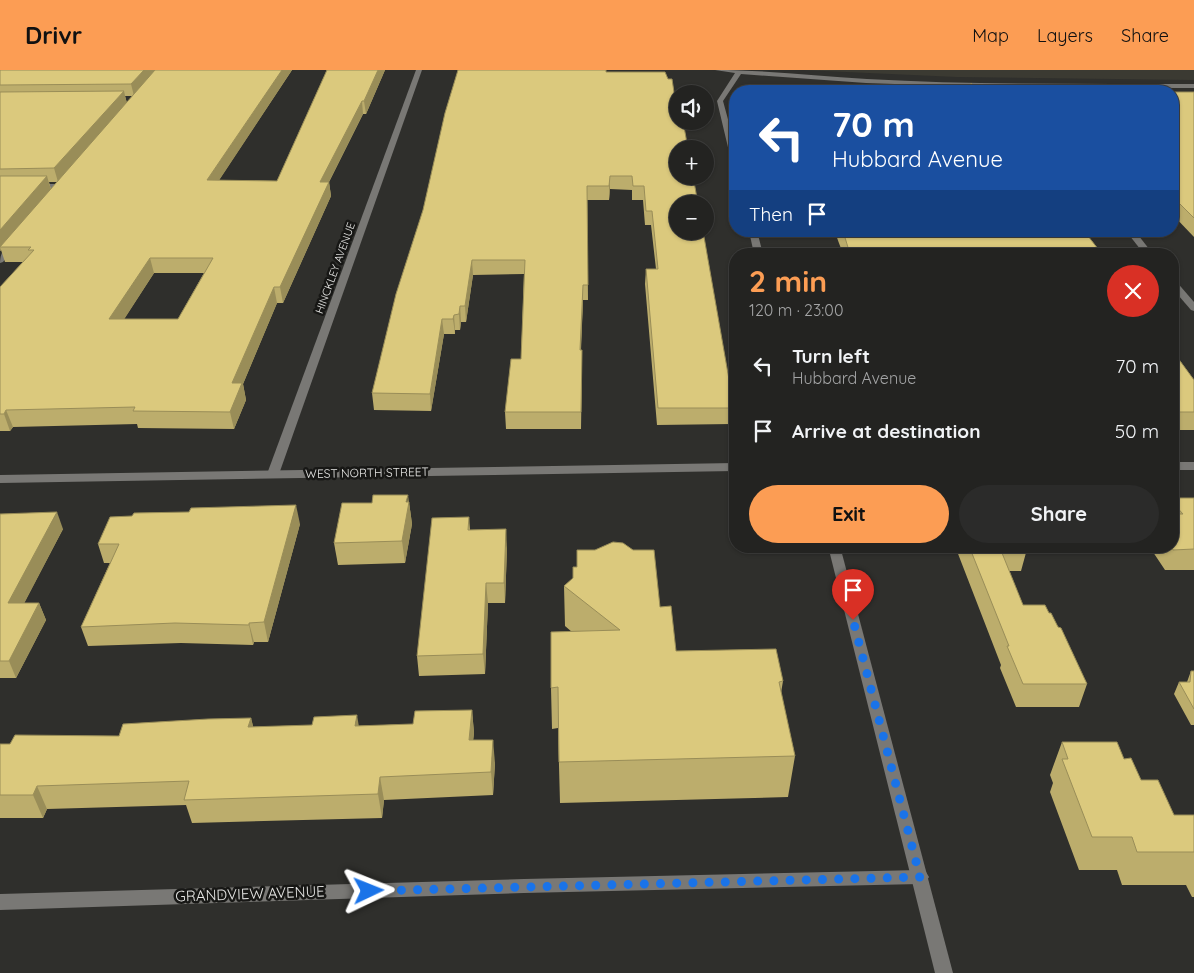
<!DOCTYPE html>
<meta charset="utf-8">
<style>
body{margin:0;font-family:Quicksand,sans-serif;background:#2b2b2a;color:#f1f3f6;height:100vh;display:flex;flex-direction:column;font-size:19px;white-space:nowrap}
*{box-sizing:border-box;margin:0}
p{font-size:16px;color:#a3a4a5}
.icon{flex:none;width:28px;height:28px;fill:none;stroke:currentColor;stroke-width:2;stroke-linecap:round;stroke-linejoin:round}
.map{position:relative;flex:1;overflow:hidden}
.panel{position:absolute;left:729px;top:178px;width:450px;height:305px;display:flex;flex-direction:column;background:#232321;border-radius:20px;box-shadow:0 1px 4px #0004,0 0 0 1px #40403f}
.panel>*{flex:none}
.top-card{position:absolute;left:729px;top:15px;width:450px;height:152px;border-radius:20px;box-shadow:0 1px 4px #0004,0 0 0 1px #40403f;background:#1a4fa0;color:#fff;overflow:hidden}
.tools{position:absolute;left:669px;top:15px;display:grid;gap:10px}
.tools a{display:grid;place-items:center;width:45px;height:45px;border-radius:50%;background:#232321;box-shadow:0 1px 4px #0004,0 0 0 1px #40403f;font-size:25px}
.pin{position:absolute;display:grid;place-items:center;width:42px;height:42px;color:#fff;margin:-51px -21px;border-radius:50% 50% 50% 0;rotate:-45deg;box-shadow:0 0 5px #0007}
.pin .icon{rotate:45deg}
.me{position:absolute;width:55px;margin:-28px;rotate:88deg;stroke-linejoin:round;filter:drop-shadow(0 0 4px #0008)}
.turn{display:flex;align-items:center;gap:18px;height:105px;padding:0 20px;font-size:22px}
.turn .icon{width:65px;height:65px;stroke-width:2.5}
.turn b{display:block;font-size:35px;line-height:42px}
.then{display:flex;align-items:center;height:48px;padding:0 20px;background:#0003;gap:10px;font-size:19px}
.round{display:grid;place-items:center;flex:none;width:52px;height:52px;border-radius:26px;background:#2b2b2a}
.headline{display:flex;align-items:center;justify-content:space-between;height:85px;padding:0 20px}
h1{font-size:30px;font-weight:700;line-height:38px;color:#fc9d54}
.primary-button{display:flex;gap:10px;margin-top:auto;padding:10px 20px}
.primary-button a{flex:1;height:58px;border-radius:30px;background:#fc9d54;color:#111;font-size:20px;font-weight:700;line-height:58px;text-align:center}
.primary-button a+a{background:#2b2b2a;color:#f1f3f6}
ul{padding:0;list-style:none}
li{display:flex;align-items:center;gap:15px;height:65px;padding:0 20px}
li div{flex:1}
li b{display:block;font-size:19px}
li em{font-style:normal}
header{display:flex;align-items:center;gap:30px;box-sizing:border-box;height:70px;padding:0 25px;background:#fc9d54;color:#111}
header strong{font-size:24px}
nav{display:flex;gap:28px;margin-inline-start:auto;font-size:18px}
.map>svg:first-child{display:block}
</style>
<header>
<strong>Drivr</strong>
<nav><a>Map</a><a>Layers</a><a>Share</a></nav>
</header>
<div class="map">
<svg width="1194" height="903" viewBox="0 0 1194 903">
<rect width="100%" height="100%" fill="#2f2f2c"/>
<polygon fill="#3b3a32" points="802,0 1194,0 1194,10 957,7"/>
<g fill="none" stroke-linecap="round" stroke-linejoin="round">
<g fill="#797875" fill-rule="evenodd">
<polygon points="416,0 422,0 279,404 273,408 269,407 267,404"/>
<polygon points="1007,15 1011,15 1016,21 1010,21"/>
<polygon points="0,114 61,114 65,116 61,118 0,118"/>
<polygon points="1126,161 1135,161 1153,184 1144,184"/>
<path d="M13,171L17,174L3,192L0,193C0,184 4,175 13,171Z"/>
<polygon points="1172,209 1175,210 1194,232 1194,241 1191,240 1172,218"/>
<rect x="1172" y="392" width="22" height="8"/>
<polygon points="920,800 926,802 929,807 926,812 920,814 524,823 0,840 0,824 524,809"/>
</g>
<g fill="#797875" fill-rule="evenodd">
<path d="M715,0C766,0 816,6 867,9C976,15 1085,14 1194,14V18H1009L866,13L741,4L723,31L735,75V92L731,90L717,31L735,3Z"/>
<polygon points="749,161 757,161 763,184 754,184"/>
<polygon points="735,393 735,401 0,413 0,405"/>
<polygon points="828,476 840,476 953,903 935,903"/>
</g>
</g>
<g fill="#bcad6c" fill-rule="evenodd">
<path d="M0,0H292L219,110L277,111L327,0H385L366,44H363L329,112L331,126L283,233H277L243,314L246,330L234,359L138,358L137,354L13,357L10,361H0V217L23,192H5L1,180L0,181ZM125,26H133L127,33ZM49,112H57L51,119ZM154,203H204L178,249H124Z"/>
<polygon points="606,2 675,29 734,338 732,354 657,355 645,214 646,199 656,199 651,155 645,155 643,130 632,130 632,120 610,119 609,130 587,130 588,230 583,230 581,280 582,280 582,296 581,359 506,359 505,342 521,289 524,204 473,205 466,252 461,252 460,260 455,260 455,264 444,264 431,341 374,340 372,323"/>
<polygon points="1172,22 1194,22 1194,167 1172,144"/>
<polygon points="837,161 1084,161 1102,184 843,184 836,165"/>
<polygon points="1172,280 1194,310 1194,360 1172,360"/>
<polygon points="1172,428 1194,428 1194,500 1165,500 1149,476 1172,476"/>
<polygon points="409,432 412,454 405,493 338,495 334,473"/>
<polygon points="0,444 63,459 24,533 39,533 46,550 16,608 0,608"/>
<polygon points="469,447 470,460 507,478 505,533 488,533 485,604 419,606 417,586"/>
<polygon points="300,454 268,572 254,572 253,575 181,573 88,576 81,557 110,493 104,493 98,474"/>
<polygon points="955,476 1026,476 1027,479 1021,501 1009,501 1023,535 1049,543 1058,557 1087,614 1079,637 1016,637 1000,598 1001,595"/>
<polygon points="577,480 660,537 676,581 783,611 781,623 795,686 788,727 560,733 558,658 552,659 551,618 572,562 565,556 564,516 573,509 577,497"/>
<polygon points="1191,601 1194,601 1194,655 1191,655 1174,624 1179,612 1187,612"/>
<polygon points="472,640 474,663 473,670 495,693 493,725 384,730 382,748 192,753 186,735 47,739 43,748 0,748 0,674 10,674 119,666 251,648 253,657 358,656 413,654"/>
<polygon points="1062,672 1124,689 1141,710 1174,745 1194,745 1194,827 1192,827 1186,815 1122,815 1117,800 1079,800 1050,722 1053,713 1050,705"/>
</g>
<g fill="#998d58">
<polygon points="144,0 157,0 134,26 131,14"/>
<polygon points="282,0 292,0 210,124 207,110"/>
<polygon points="378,0 385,0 366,44 364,31"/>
<polygon points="124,21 127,34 58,112 54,98"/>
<polygon points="362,31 363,44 329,112 331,126 283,233 280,217 320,112"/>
<polygon points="47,106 51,120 0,177 1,180 0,181 0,160"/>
<polygon points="610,106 610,119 609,130 609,116"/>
<polygon points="150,188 154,203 114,265 109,249"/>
<polygon points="472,190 473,205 466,252 465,236"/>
<polygon points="583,215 583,230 580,296 580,280"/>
<polygon points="274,217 277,233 243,314 246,330 234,359 230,342 232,313"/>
<polygon points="460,236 461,252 460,260 459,244"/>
<polygon points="454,245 455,260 455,264 453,249"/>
<polygon points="442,249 444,264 431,341 430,324"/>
<polygon points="6,340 13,357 10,361 4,344"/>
<polygon points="408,425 412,454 405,493 402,471"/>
<polygon points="296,435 300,454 268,572 264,552"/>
<polygon points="57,442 63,459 15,551 8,533"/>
<polygon points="506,459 507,478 505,533 504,513"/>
<polygon points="486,513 488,533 485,604 483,584"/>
<polygon points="39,533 46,550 16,608 9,591"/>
<polygon points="249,553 254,572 253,575 249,555"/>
<polygon points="472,640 474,663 471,693 469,670"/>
<polygon points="357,645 361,669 355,656"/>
<polygon points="251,648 257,671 248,657"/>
<polygon points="493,670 495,693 493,725 491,702"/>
<polygon points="380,707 384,730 382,748 378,724"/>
<polygon points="37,716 47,739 43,748 33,725"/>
</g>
<g fill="#dbc97d" stroke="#998d58" fill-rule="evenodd">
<polygon points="0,0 144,0 131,14 0,15"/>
<path d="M155,0H282L207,110L277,111L327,0H378L364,31H362L320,112H329L280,217H274L232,313H242L230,342L133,341L135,337L6,340L4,344H0V217L34,180H28L31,177H0ZM150,188H213L178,249H109Z"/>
<polygon points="458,0 606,0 606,2 665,2 668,9 672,9 675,29 678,29 678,51 683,51 688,79 678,79 678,106 693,106 698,134 678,134 678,161 703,161 734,338 658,338 646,199 658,199 652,141 646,141 644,116 633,116 632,106 610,106 609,116 587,116 588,215 583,215 580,280 582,280 581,342 505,342 511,289 521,289 525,190 472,190 465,236 460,236 459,244 454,245 453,249 442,249 430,324 372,323 396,224 423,140 445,43"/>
<polygon points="971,13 977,21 971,21"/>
<polygon points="124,21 54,98 0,99 0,22"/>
<polygon points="1172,22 1194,22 1194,148 1172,126"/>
<polygon points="0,106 47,106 0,160"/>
<polygon points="843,161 1084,161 1102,184 850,184"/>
<polygon points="1172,280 1194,310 1194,342 1175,342 1172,339"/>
<polygon points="373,425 408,425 406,432 409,432 402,471 334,473 342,433 372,433"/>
<polygon points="1172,428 1194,428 1194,479 1173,480 1171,476 1172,476 1172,444 1183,444 1172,432"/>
<polygon points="296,435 264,552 249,553 249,555 175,553 81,557 119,474 98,474 110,447 132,446 134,443 189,442 191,438"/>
<polygon points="57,442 8,533 39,533 9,591 0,591 0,444"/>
<polygon points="469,447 468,460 506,459 504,513 486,513 483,584 417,586 432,448"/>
<polygon points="613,472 623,473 633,480 654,480 660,537 671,536 676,581 776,579 783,611 779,612 795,686 559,692 558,617 551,618 551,562 620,560 564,516 573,508 573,497 577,497 577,480 595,480"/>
<polygon points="969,476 1026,476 1027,479 1000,478 1023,535 1045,535 1049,543 1051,543 1058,557 1061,558 1087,614 1023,614 1007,576 1009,576"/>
<polygon points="1191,601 1194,601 1194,639 1179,612 1190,612"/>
<polygon points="472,640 469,670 493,670 491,702 380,707 378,724 184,730 189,711 37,716 33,725 0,725 0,674 10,674 15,665 119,666 123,654 208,649 251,648 248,657 312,655 314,647 357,645 355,656 413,654 415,641"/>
<polygon points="1062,672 1117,672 1124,689 1131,688 1141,710 1158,710 1174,745 1194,745 1194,782 1137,782 1132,767 1092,767 1062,689 1068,689"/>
</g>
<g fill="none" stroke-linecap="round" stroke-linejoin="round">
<polyline stroke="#1a73e8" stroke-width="9" stroke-dasharray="0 16.2" points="369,821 920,807 853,550"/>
</g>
<g text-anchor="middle" stroke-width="5" stroke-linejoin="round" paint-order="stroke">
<g font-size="11" fill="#e6e6e4" stroke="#171715">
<text transform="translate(335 198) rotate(-70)" y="4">HINCKLEY AVENUE</text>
</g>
<g font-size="12" fill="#e6e6e4" stroke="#171715">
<text transform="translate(367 403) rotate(-1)" y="4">WEST NORTH STREET</text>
</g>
<g font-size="15" fill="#e6e6e4" stroke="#171715">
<text transform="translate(250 824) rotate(-2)" y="5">GRANDVIEW AVENUE</text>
</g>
</g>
</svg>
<div class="tools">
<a><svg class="icon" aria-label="sound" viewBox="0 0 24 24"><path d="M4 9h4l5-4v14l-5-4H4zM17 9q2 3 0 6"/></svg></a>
<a>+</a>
<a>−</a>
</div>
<div class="pin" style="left:853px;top:550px;background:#d93025"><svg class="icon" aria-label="arrive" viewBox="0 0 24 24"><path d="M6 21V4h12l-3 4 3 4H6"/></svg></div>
<svg class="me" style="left:369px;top:821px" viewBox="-20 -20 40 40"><path d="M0-17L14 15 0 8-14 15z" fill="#1a73e8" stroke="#fff" stroke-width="4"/></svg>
<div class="top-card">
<div class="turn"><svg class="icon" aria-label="left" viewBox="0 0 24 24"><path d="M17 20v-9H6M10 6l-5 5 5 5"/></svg><div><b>70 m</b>Hubbard Avenue</div></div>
<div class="then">Then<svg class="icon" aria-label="arrive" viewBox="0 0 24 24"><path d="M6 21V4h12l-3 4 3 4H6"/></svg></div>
</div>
<section class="panel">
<div class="headline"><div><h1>2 min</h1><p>120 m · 23:00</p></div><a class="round" style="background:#d93025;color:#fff"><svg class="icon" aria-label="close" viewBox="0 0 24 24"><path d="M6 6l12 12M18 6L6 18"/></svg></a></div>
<ul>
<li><svg class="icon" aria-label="left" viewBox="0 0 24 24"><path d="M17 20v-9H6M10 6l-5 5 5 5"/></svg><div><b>Turn left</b><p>Hubbard Avenue</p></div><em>70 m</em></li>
<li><svg class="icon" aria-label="arrive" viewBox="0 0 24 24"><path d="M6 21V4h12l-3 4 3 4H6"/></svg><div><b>Arrive at destination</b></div><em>50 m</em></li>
</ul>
<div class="primary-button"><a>Exit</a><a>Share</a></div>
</section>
</div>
